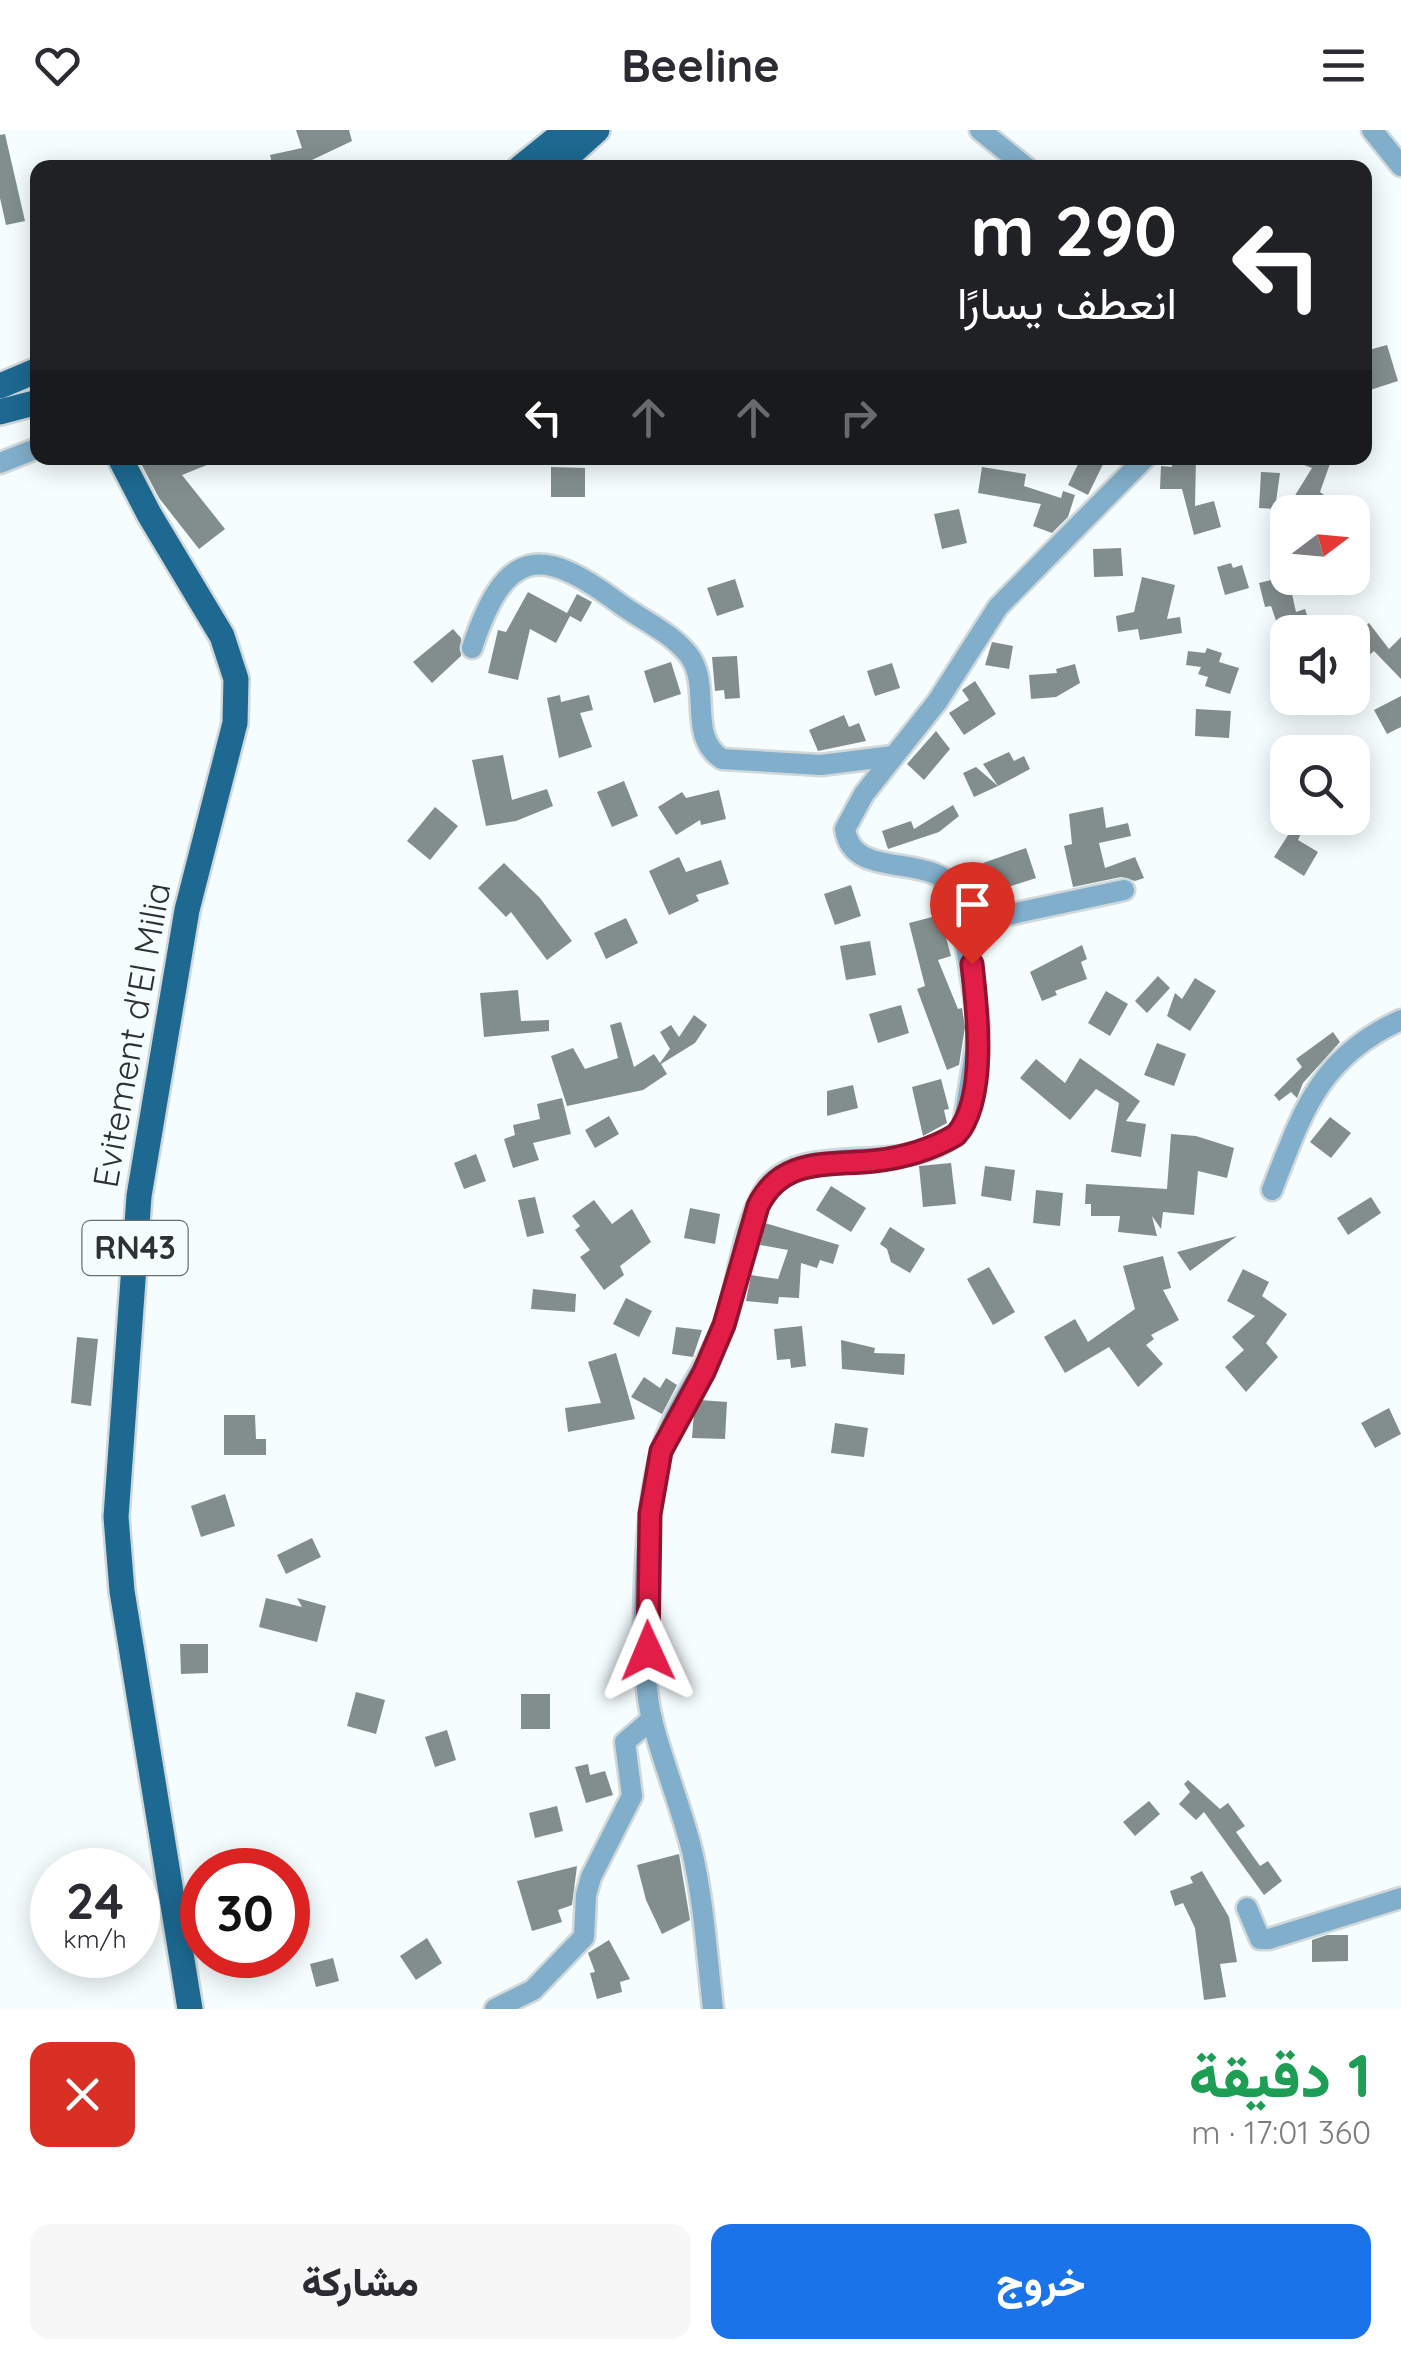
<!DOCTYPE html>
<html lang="ar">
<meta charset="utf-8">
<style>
body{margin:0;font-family:Quicksand,Vazirmatn,sans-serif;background:#f7f7f7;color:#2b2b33;direction:rtl;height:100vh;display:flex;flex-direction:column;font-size:38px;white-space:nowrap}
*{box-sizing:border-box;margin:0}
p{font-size:32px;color:#7c7c81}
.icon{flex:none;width:55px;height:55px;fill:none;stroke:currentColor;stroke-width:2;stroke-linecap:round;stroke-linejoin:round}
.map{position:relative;height:1879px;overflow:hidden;direction:ltr}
.side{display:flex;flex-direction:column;background:#fff;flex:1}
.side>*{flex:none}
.top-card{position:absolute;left:30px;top:30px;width:1342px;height:305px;border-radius:20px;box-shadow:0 5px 25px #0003;direction:rtl;background:#202124;color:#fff;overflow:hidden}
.needle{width:65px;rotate:74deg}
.buttons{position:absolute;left:1270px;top:365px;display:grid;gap:20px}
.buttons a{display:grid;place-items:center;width:100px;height:100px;border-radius:20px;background:#fff;box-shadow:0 5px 25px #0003;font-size:50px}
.speed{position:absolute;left:30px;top:1718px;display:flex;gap:20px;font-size:50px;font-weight:700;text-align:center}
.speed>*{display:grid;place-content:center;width:130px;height:130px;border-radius:50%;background:#fff;box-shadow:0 5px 25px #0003;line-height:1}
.speed small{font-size:25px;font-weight:400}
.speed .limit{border:15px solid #d22;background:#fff;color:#111}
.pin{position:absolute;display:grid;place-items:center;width:85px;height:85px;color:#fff;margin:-102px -42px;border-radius:50% 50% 50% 0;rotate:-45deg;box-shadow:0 0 10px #0007}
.pin .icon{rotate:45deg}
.me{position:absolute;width:110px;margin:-55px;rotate:359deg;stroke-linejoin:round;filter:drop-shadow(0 0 8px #0008)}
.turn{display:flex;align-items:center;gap:35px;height:210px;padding:0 30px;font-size:45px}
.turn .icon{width:130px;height:130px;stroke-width:2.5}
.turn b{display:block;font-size:70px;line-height:85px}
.lanes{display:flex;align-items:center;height:95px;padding:0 30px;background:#0003;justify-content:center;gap:50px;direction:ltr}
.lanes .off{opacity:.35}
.round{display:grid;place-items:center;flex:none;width:105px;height:105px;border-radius:20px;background:#f7f7f7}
.headline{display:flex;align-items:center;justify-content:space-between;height:170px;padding:0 30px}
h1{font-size:60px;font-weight:800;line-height:75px;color:#1e9e55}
.primary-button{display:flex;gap:20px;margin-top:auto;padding:20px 30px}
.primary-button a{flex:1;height:115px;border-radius:20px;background:#1a73e8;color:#fff;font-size:40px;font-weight:800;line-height:115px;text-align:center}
.primary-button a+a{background:#f7f7f7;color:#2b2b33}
header{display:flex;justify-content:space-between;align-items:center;height:130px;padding:0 30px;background:#fff;font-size:45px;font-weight:800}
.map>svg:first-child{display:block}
</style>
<header><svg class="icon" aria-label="menu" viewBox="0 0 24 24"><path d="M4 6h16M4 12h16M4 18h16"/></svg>Beeline<svg class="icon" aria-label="heart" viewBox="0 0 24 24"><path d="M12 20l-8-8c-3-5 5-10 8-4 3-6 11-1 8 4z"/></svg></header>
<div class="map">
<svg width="1401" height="1879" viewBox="0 0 1401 1879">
<rect width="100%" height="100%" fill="#f5fdff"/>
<g fill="#828e8d">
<polygon points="296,0 349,0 352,11 295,38 273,38 270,25 302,18"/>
<polygon points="5,4 25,91 6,95 0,68 0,5"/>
<polygon points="1387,215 1398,251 1370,260 1365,221"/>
<polygon points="138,328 224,328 182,345 225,399 199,419 159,368"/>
<polygon points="1081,328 1106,328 1088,365 1068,355"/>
<polygon points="1172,328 1196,328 1195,376 1214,371 1221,397 1194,405 1182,359 1160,359 1161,336 1172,337"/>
<polygon points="1286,328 1332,328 1320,362 1327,367 1317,382 1308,382 1291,372 1312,338"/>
<polygon points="551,337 585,338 585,367 551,367"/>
<polygon points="982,337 1026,344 1024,356 1061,368 1063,361 1075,365 1068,387 1052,403 1033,396 1041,374 978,363"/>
<polygon points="1261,342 1280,343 1275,379 1259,378"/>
<polygon points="959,379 967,413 942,419 934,384"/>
<polygon points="1121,418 1123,446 1094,447 1093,419"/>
<polygon points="1231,433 1233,438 1242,435 1249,458 1225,465 1217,437"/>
<polygon points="1288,446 1296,482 1305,479 1313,502 1280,502 1271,476 1265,477 1259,453"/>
<polygon points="1142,447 1175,455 1167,489 1180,487 1182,503 1140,510 1138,499 1118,502 1116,486 1134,482"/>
<polygon points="735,449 744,477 717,486 707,458"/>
<polygon points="528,462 567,483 577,464 592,472 581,492 570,486 556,513 530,499 518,550 488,543 498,500 506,502"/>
<polygon points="1369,493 1389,519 1401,507 1401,549 1374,521 1360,533 1352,524 1352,506"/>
<polygon points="453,499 461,508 461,526 432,553 413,532"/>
<polygon points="992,512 1013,516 1009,539 985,535"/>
<polygon points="1207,518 1222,523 1219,532 1239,538 1230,564 1205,556 1208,547 1198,544 1201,537 1186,535 1188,521 1205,523"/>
<polygon points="737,526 740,568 725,569 724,560 715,561 712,527"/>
<polygon points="671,532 681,564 654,573 644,541"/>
<polygon points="892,533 900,558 875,566 867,541"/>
<polygon points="1075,534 1080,553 1056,567 1031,569 1029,545 1057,543 1056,539"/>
<polygon points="975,551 996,584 964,605 949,583 969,570 962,560"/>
<polygon points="560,565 561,572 589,565 593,580 580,583 592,617 559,628 547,568"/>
<polygon points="1401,566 1401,597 1387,604 1374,580"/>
<polygon points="1196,579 1231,581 1229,608 1195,606"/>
<polygon points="844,585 849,597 859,593 866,611 818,621 809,600"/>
<polygon points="936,601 950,619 924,650 907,634"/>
<polygon points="1009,622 1014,631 1024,626 1030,639 998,656 983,634"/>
<polygon points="503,625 512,670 547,659 553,676 516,691 486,696 472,630"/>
<polygon points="976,637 998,656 974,667 963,643"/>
<polygon points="624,651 638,686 612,697 597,662"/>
<polygon points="719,660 726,689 701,695 700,690 676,705 658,677 682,662 686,668"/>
<polygon points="953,675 959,686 939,702 888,719 882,701 911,691 914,699"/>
<polygon points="435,677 458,696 430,730 407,711"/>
<polygon points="1103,677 1106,698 1128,693 1131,706 1099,713 1105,738 1135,727 1144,748 1135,751 1121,747 1073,757 1064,716 1072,714 1069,684"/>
<polygon points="1299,688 1308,688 1298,710 1318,722 1304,746 1274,727"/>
<polygon points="1026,718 1036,748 993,762 983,733"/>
<polygon points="679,727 686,742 721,730 729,754 696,765 699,771 669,785 649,741"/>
<polygon points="504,733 540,768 572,811 547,830 511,782 506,787 478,758"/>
<polygon points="851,755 861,786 835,795 824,764"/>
<polygon points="940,785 951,826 938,830 958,879 962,878 965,897 959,935 947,940 917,859 925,856 909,793"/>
<polygon points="626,788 638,813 606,829 594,803"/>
<polygon points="870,811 876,845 846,850 840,816"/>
<polygon points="1082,815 1087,829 1081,832 1087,849 1055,861 1057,865 1042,871 1030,842"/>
<polygon points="1158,846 1170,858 1147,883 1135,871"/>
<polygon points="1195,848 1216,861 1190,901 1167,886 1175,863 1182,869"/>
<polygon points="518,860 521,891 549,890 549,901 484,907 480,863"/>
<polygon points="1106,861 1128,874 1110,906 1088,893"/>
<polygon points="901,875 909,903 878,913 869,884"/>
<polygon points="694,885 707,895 695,913 661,934 667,944 643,960 567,976 551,926 573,918 585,939 618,928 610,895 621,892 634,937 654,924 660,933 670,919 660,902 671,895 679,907"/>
<polygon points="1333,902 1340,912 1303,953 1297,968 1291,962 1279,971 1274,965 1302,937 1296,929"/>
<polygon points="1157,913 1186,924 1174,956 1144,945"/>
<polygon points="1080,928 1140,971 1126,991 1146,994 1141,1027 1111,1022 1119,973 1096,959 1070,990 1020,948 1036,929 1065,953"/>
<polygon points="941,949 949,979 944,980 947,993 923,1006 912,957"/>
<polygon points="853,955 858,978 827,986 827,961"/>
<polygon points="562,968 571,1004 533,1013 539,1030 513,1038 504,1009 515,1005 513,995 540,989 537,974"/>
<polygon points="609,986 619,1004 595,1018 585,1000"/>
<polygon points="1330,987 1351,1003 1331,1028 1310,1012"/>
<polygon points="1171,1004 1196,1006 1234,1018 1227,1048 1198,1041 1194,1085 1163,1082 1161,1099 1152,1086 1157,1106 1118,1102 1120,1086 1091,1086 1091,1074 1085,1074 1086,1054 1167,1059"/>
<polygon points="476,1024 486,1051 464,1059 454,1033"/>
<polygon points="951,1033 956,1074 923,1077 919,1036"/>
<polygon points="985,1036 1015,1040 1011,1071 981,1066"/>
<polygon points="831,1056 866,1078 851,1102 816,1080"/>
<polygon points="1036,1060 1063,1063 1060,1096 1033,1093"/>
<polygon points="535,1067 544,1103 527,1107 518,1070"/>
<polygon points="1371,1067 1381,1083 1348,1105 1337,1088"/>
<polygon points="594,1070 612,1094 632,1079 651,1112 620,1136 624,1145 604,1160 580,1127 590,1120 575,1100 580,1096 572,1086"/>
<polygon points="690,1078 720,1084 715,1114 684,1108"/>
<polygon points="765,1093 839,1115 833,1134 820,1130 817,1138 801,1133 799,1168 779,1167 778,1174 746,1171 751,1145 778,1149 788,1120 760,1115"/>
<polygon points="890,1097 925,1119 910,1143 891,1132 887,1119 880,1114"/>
<polygon points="1237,1106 1190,1141 1177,1122"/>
<polygon points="1163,1126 1171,1158 1163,1160 1179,1190 1151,1205 1154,1209 1146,1215 1163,1234 1138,1257 1109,1217 1065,1243 1044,1207 1075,1189 1088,1212 1135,1179 1123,1136"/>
<polygon points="989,1137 1015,1182 993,1195 967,1149"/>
<polygon points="1243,1139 1269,1152 1262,1166 1287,1184 1266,1213 1278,1227 1246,1262 1225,1237 1244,1220 1232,1207 1255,1186 1227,1171"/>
<polygon points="533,1159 576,1164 575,1182 531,1179"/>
<polygon points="626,1168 652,1181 639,1207 613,1194"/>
<polygon points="802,1196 806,1236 791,1238 790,1229 777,1230 774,1199"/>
<polygon points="676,1197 702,1200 693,1227 672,1224"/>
<polygon points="77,1207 98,1209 91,1276 71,1273"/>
<polygon points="841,1210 875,1218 874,1223 905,1224 904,1245 842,1239"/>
<polygon points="616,1223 635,1289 568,1302 565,1278 601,1273 588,1232"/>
<polygon points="644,1247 660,1258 666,1248 677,1255 662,1284 631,1267"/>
<polygon points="700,1270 727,1272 725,1309 692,1308 694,1282"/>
<polygon points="1389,1278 1401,1304 1375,1318 1361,1293"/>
<polygon points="224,1285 255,1285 256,1309 266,1309 266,1325 224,1325"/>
<polygon points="835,1293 868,1298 864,1327 831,1323"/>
<polygon points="225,1364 235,1396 201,1407 191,1376"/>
<polygon points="312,1408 321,1427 286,1444 277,1425"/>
<polygon points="266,1468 302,1477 297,1468 326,1476 317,1512 259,1497"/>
<polygon points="180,1514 208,1514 208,1543 181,1544"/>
<polygon points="356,1562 385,1570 376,1604 347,1596"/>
<rect x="521" y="1564" width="29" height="35"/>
<polygon points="447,1600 456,1630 435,1637 425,1607"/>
<polygon points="588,1634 590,1645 605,1641 613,1665 586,1673 575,1637"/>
<polygon points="1188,1650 1220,1679 1228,1673 1245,1696 1236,1702 1260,1736 1268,1731 1282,1751 1264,1765 1204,1682 1196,1690 1179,1674 1190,1662 1184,1654"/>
<polygon points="1149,1671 1160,1684 1135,1706 1123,1692"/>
<polygon points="557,1676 563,1701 535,1708 529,1683"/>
<polygon points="679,1724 690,1790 662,1804 646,1770 637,1735"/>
<polygon points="577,1736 572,1775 558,1780 562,1792 532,1801 517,1751"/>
<polygon points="1202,1741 1229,1787 1237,1832 1220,1834 1226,1867 1204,1870 1195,1798 1183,1773 1175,1776 1170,1761 1193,1753 1190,1747"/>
<polygon points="1327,1805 1348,1805 1348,1831 1312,1832 1312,1810"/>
<polygon points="427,1808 442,1833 416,1850 400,1826"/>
<polygon points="609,1810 630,1849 620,1852 622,1862 597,1869 590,1843 595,1842 588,1823"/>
<polygon points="333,1828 339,1851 316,1857 310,1834"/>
</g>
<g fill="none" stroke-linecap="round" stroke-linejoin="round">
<g stroke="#d1d8da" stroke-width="25">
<g id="minor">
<polyline points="980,0 1027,38"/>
<polyline points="1372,0 1401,36"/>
<polyline points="0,333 38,318"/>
<path d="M472,518C505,419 539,413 620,474C642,490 670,502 688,524C713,555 686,606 722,629L821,635L893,626"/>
<polyline points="965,794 1124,760"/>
<path d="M1272,1060C1302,983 1319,927 1401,890"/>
<polyline points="1247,1778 1260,1809 1269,1809 1401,1768"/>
<polyline points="495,1879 533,1860 584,1807 586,1765 591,1747 632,1666 625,1612 652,1589"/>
<path d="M713,1879C707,1826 704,1773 692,1721C681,1676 663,1634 652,1590C638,1530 644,1386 660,1326C671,1282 706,1240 723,1197C738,1156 743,1093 766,1059C804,1005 916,1053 963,997L979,897L958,766C938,718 852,754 845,699L864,664L937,572L998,477L1145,328"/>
</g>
</g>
<g stroke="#d1d8da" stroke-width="30">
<g id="major">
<polyline points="520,38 567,0"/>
<polyline points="555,38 597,0"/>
<polyline points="0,256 38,240"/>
<polyline points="0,282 38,272"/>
<polyline points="120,328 149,384 222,506 236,549 235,593 187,780 139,1066 116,1387 122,1461 190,1879"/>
</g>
</g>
<use href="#minor" stroke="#81aeca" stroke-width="20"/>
<use href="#major" stroke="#1d6991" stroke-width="25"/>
</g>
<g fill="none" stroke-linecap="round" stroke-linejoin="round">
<g stroke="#92132f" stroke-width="25">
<path id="route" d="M648,1521L650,1384L661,1321L704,1242L724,1195L758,1076C782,1027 827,1036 874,1031C902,1028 932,1019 956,1005C988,969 977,878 972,834"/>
</g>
<use href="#route" stroke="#e11d48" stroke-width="18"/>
</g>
<g text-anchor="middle" stroke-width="9" stroke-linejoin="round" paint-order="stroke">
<rect fill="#f5fdff" stroke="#696f70" stroke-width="2.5" x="82.5" y="1091" width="105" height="54" rx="8"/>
<g font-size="32" font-weight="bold" fill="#2d3233">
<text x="135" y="1129">RN43</text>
</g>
<g font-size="35" fill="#2d3233" stroke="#f5fdff">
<text transform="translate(132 905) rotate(-80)" y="12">Evitement d'El Milia</text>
</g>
</g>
</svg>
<div class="buttons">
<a><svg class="needle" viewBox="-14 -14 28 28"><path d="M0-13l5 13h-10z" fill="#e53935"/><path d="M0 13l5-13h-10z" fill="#7c7c81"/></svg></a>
<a><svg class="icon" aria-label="sound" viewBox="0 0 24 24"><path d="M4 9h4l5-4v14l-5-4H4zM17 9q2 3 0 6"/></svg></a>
<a><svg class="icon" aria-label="search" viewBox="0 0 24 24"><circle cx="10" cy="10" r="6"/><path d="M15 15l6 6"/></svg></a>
</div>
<div class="speed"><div>24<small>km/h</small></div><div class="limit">30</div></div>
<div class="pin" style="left:972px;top:834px;background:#d93025"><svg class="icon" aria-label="arrive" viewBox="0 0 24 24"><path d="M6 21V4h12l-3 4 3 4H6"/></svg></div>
<svg class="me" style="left:648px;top:1521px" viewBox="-20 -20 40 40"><path d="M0-17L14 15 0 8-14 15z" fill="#e11d48" stroke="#fff" stroke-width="4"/></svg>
<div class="top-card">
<div class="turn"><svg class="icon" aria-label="left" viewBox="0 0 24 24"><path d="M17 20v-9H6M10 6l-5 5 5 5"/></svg><div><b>290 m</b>انعطف يسارًا</div></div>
<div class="lanes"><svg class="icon" aria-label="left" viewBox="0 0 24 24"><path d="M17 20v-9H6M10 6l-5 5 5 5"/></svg><svg class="icon off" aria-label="ahead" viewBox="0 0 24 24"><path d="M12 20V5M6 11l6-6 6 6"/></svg><svg class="icon off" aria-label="ahead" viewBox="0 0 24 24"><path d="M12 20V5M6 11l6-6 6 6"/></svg><svg class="icon off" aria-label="right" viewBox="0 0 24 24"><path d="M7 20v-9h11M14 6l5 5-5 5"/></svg></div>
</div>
</div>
<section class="side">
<div class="headline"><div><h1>1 دقيقة</h1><p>360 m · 17:01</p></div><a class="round" style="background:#d93025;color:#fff"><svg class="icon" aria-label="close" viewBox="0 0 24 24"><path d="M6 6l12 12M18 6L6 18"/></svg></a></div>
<div class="primary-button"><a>خروج</a><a>مشاركة</a></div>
</section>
